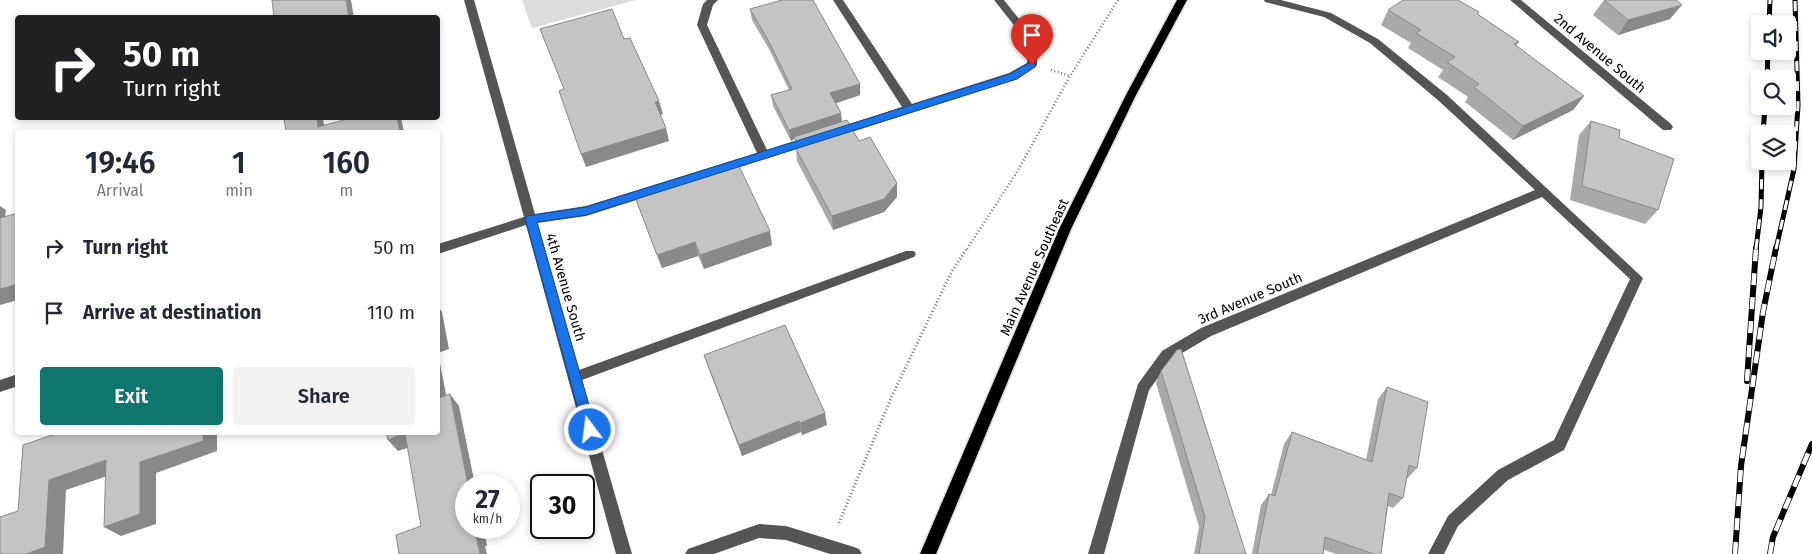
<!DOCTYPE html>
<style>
body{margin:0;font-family:"Fira Sans",sans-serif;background:#f2f2f3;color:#1f2937;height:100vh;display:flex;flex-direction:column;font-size:19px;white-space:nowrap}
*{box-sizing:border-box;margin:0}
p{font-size:16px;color:#747a83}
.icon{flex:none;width:28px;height:28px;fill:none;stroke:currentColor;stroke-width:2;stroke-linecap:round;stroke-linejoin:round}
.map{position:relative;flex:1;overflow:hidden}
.drawer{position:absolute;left:15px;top:130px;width:425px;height:305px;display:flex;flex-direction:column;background:#fff;border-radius:5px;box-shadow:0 2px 8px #0003}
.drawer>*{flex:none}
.banner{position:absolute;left:15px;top:15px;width:425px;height:105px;border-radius:5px;box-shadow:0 2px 8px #0003;background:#202124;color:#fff;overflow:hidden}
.tools{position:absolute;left:1751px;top:15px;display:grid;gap:10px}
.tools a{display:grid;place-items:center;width:45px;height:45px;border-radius:5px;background:#fff;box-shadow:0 2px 8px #0003;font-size:25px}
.speed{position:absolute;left:455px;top:474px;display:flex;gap:10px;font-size:25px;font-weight:700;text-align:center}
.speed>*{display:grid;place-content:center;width:65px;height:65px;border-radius:50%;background:#fff;box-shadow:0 2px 8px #0003;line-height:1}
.speed small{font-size:12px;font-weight:400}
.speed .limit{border:2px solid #111;border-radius:8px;background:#fff;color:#111}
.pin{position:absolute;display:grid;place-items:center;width:42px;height:42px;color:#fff;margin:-51px -21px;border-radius:50% 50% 50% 0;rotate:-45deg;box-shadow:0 0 5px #0007}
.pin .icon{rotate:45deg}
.me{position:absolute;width:55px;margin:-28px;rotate:345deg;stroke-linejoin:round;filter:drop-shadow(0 0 4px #0008)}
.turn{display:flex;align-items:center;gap:18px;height:105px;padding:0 25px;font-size:22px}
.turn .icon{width:65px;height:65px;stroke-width:2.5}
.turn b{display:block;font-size:35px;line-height:42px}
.eta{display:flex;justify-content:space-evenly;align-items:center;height:85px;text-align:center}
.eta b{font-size:30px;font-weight:600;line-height:35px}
.cta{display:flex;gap:10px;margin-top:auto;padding:10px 25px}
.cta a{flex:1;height:58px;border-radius:5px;background:#0f766e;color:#fff;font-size:20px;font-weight:600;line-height:58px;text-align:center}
.cta a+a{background:#f2f2f3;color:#1f2937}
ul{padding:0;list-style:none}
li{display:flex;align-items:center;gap:15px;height:65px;padding:0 25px}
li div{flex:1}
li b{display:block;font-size:19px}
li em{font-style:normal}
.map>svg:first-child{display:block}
</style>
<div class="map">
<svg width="1812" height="554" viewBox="0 0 1812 554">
<rect width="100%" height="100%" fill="#fff"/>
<polygon fill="#dcdcdc" points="522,0 636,0 532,28"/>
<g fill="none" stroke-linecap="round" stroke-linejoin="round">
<g stroke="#dbdbdb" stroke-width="3">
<polygon id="major" points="1177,0 1187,0 1136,95 1071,229 936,554 920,554 1059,229 1126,95"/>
</g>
<g stroke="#777" stroke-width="2.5" stroke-dasharray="1 2.5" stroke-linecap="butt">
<polyline points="1051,70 1070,76"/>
<polyline points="967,249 1017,172 1070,76 1118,0"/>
</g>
<polyline stroke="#777" stroke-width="3" stroke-dasharray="1 2.5" stroke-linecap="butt" points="839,523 891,398 951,273 967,248"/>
<g fill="#555" fill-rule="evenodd">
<polygon points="464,0 474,0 535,214 586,206 757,153 697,25 703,4 707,0 718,0 713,5 707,25 767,150 811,136 817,140 815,143 586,216 537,223 579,370 906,251 914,251 916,254 914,257 582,380 632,554 616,554 526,225 438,254 438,244 524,217"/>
<polygon points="833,0 843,0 912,104 1009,73 1027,63 1028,43 994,0 1004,0 1038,43 1037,65 1017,79 839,136 831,136 829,133 831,130 902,107"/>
<polygon points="1264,0 1281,0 1331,13 1378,39 1447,95 1643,278 1564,450 1508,480 1458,526 1444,554 1428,554 1448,516 1498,470 1554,440 1630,279 1542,197 1211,336 1172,359 1149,390 1104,554 1088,554 1138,384 1162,351 1201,328 1535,190 1439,101 1370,43 1324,17 1265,2"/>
<polygon points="1510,0 1521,0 1671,124 1673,127 1671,130 1663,130"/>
<polygon points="18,374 18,386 0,392 0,380"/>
<polygon points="759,524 786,526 854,547 859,549 862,554 830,554 786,540 759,538 714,554 685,554 688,549"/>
</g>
<use href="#major" fill="#000" fill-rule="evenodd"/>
<g stroke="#000" stroke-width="5">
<g id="rail-far1">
<polyline points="1769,24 1770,0"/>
<polyline points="1767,79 1768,51"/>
<polyline points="1763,134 1765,106"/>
<polyline points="1756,249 1761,207 1762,161"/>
<polyline points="1776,249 1794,169 1798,105 1795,0"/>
</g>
</g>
<g stroke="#000" stroke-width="6">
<g id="rail">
<polyline points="1747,381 1756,248"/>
<polyline points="1735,554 1741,466 1763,312 1776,248"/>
<polyline points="1770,554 1773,537 1812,444"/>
</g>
</g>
<use href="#rail-far1" stroke="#fff" stroke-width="3" stroke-dasharray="10" stroke-linecap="butt"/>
<use href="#rail" stroke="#fff" stroke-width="4.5" stroke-dasharray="12" stroke-linecap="butt"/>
</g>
<g fill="#a9a9a9">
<polygon points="1604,0 1670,19 1618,35 1593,15"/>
<polygon points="750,9 860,95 836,103 842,122 859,141 897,197 884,212 833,230 797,161 795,139 791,141 773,106 771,95 789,90 769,49 752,20"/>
<polygon points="1388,10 1478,14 1519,42 1516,46 1584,96 1573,110 1513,140 1465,102 1468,97 1438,77 1443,70 1408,48 1411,43 1381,25"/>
<polygon points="1591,121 1658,210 1645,224 1570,200 1579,135"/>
<polygon points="697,180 772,245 704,269 698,256 662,268 635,197"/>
<polygon points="704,355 827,425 802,435 801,432 742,456 708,367"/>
<polygon points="1161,371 1246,554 1194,554 1199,527 1156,383"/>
<polygon points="1387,387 1417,468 1407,479 1403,498 1393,508 1388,506 1381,554 1336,554 1324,550 1323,554 1252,554 1261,505 1269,494 1271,495 1284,444 1292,432 1366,460 1378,399"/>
</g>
<g fill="#898989">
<polygon points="346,0 351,0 354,18 349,18"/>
<polygon points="1682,5 1670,19 1618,35 1628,20"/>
<polygon points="860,84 860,95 831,105 830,93"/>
<polygon points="1584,96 1573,110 1513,140 1523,126"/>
<polygon points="659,101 663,114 659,116 655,102"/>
<polygon points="841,113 842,124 794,137 794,139 791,141 789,130"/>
<polygon points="317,118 323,118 325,132 318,127"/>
<polygon points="397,118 401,118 404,132 400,132"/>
<polygon points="666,128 669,141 586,167 581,154"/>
<polygon points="897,183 897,197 884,212 833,230 832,216"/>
<polygon points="0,206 6,210 3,234 0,231"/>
<polygon points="770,231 772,245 704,269 700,255"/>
<polygon points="695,242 698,256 662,268 657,255"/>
<polygon points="18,284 18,300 0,305 0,289"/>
<polygon points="438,306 442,312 449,349 438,353 449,410 439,398 438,388"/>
<polygon points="450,394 459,406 475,485 468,485"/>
<polygon points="825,413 827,425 802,435 800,423"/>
<polygon points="799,421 801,432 742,456 739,445"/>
<polygon points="203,432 217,432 217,451 156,473 156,524 121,536 104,527 140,462"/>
<polygon points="405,433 416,445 398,451 388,440"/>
<polygon points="106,460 122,471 66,490 63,554 26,554 49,480"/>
<polygon points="476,528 484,528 487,546 485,546 487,554 480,554 476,536"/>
</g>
<g fill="#c4c4c4" stroke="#898989">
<polygon points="272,0 346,0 349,18 274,18"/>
<polygon points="782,0 813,0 860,84 830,93 841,113 789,130 771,95 792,89 767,38 750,9"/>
<polygon points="1403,0 1458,0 1479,12 1477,14 1519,42 1514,44 1584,96 1523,126 1474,87 1479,84 1447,62 1455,57 1416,33 1421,30 1388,10"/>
<polygon points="1604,0 1676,0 1682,5 1628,20"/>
<polygon points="612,9 624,39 630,38 659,101 655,102 666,128 581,154 559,91 564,89 540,29"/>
<polygon points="284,118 317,118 318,127 351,118 397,118 400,132 286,132"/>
<polygon points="847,120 859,141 870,137 897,183 884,199 832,216 795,147 799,146 794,137"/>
<polygon points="1591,121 1620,130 1619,138 1674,159 1658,210 1582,186"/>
<polygon points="739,166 770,231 700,255 695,242 657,255 635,197 696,176 697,180"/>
<polygon points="18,213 18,284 0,289 0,218"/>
<polygon points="438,324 440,336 438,337"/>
<polygon points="785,325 825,413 800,423 799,421 739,445 704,355"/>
<polygon points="1181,349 1246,554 1199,554 1205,517 1161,371 1177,350"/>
<polygon points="1387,387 1428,402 1417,468 1409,465 1403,498 1389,493 1381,554 1374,554 1325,537 1323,554 1257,554 1269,494 1275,496 1292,432 1372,462"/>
<polygon points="438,388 439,398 450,394 468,485 466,485 466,528 476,528 478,536 476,536 480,554 399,554 396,535 421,526 405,433 388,440 386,432 438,432"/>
<polygon points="61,432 203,432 203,441 140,462 140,514 104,527 106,460 49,480 45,547 26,554 0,554 0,517 18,511 23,445"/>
</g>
<polygon fill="#1a73e8" stroke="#114b97" points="1032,61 1036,65 1035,67 1017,79 586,215 537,222 596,430 594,434 590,436 585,434 525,218 527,216 586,207 1010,74"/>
<g text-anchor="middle" stroke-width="5" stroke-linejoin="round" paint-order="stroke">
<g font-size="14" fill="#000" stroke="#fff">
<text transform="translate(1600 53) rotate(40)" y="5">2nd Avenue South</text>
<text transform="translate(1034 267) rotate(-66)" y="5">Main Avenue Southeast</text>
<text transform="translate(566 287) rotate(74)" y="5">4th Avenue South</text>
<text transform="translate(1250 298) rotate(-23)" y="5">3rd Avenue South</text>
</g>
</g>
</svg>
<div class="tools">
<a><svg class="icon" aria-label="sound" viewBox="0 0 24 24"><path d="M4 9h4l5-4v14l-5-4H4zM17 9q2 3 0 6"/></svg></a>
<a><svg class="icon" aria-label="search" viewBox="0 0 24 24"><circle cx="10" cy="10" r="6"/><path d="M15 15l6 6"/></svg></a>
<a><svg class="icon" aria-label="layers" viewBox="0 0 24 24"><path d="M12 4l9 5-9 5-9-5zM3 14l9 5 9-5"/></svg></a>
</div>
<div class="speed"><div>27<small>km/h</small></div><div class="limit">30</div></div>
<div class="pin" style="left:1032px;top:65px;background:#d93025"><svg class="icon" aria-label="arrive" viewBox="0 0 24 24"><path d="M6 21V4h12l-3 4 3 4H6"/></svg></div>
<svg class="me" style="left:590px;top:430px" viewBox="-20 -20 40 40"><circle r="17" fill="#1a73e8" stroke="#fff" stroke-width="3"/><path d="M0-11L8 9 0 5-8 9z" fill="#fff"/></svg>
<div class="banner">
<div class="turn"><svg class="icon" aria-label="right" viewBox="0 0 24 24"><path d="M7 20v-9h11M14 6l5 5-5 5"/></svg><div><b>50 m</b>Turn right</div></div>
</div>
<section class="drawer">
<div class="eta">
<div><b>19:46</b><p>Arrival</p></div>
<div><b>1</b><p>min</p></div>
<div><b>160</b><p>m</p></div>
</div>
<ul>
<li><svg class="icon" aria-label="right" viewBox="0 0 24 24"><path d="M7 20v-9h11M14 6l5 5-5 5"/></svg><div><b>Turn right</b></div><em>50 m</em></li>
<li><svg class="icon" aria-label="arrive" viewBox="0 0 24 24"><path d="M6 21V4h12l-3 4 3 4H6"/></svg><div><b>Arrive at destination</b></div><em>110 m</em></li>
</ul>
<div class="cta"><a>Exit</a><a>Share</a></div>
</section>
</div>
